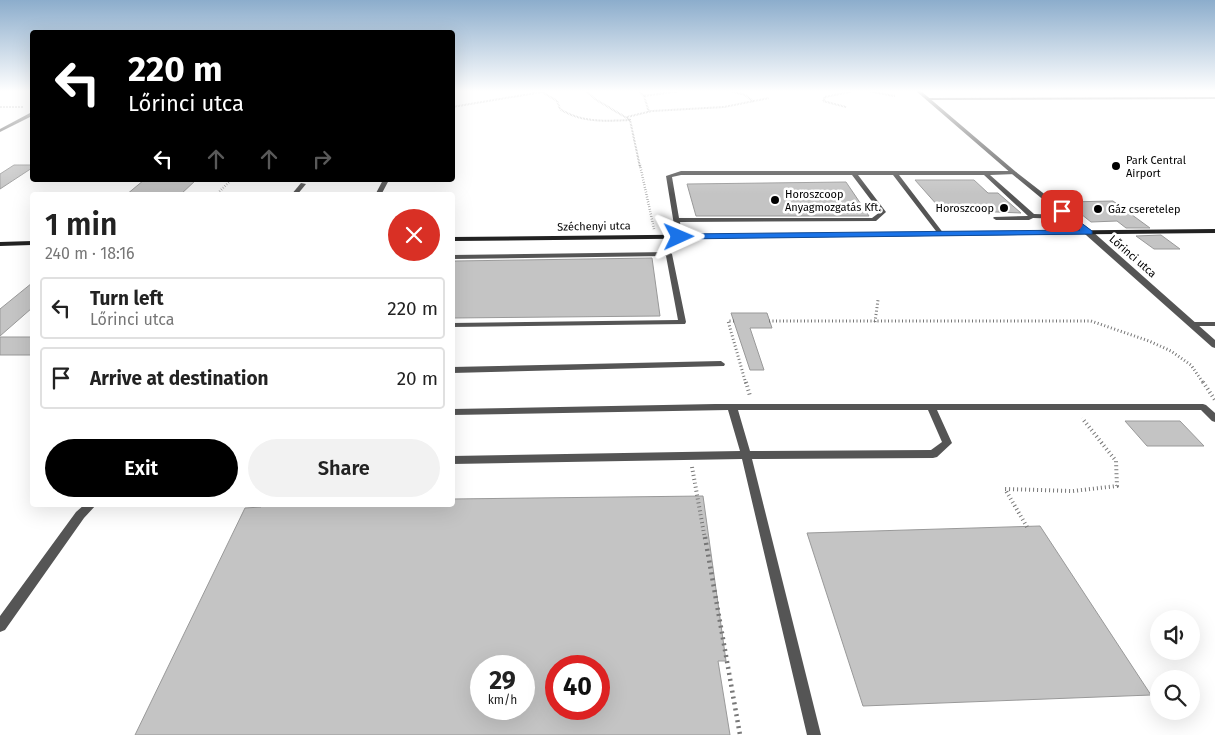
<!DOCTYPE html>
<meta charset="utf-8">
<style>
body{margin:0;font-family:"Fira Sans",sans-serif;background:#f2f2f2;color:#222;height:100vh;display:flex;flex-direction:column;font-size:19px;white-space:nowrap}
*{box-sizing:border-box;margin:0}
p{font-size:16px;color:#767676}
.icon{flex:none;width:28px;height:28px;fill:none;stroke:currentColor;stroke-width:2;stroke-linecap:round;stroke-linejoin:round}
.map{position:relative;flex:1;overflow:hidden}
.details{position:absolute;left:30px;top:192px;width:425px;height:315px;display:flex;flex-direction:column;background:#fff;border-radius:5px;box-shadow:0 5px 20px #0002}
.details>*{flex:none}
.guide{position:absolute;left:30px;top:30px;width:425px;height:152px;border-radius:5px;box-shadow:0 5px 20px #0002;background:#000;color:#fff;overflow:hidden}
.controls{position:absolute;left:1150px;top:610px;display:grid;gap:10px}
.controls a{display:grid;place-items:center;width:50px;height:50px;border-radius:50%;background:#fff;box-shadow:0 5px 20px #0002;font-size:25px}
.speed{position:absolute;left:470px;top:655px;display:flex;gap:10px;font-size:25px;font-weight:700;text-align:center}
.speed>*{display:grid;place-content:center;width:65px;height:65px;border-radius:50%;background:#fff;box-shadow:0 5px 20px #0002;line-height:1}
.speed small{font-size:12px;font-weight:400}
.speed .limit{border:8px solid #d22;background:#fff;color:#111}
.pin{position:absolute;display:grid;place-items:center;width:42px;height:42px;color:#fff;margin:-21px;border-radius:10px;box-shadow:0 2px 8px #0006}
.me{position:absolute;width:55px;margin:-28px;rotate:89deg;stroke-linejoin:round;filter:drop-shadow(0 0 4px #0008)}
.turn{display:flex;align-items:center;gap:18px;height:105px;padding:0 15px;font-size:22px}
.turn .icon{width:65px;height:65px;stroke-width:2.5}
.turn b{display:block;font-size:35px;line-height:42px}
.lanes{display:flex;align-items:center;height:48px;padding:0 15px;background:#0003;justify-content:center;gap:25px;direction:ltr}
.lanes .off{opacity:.35}
.round{display:grid;place-items:center;flex:none;width:52px;height:52px;border-radius:26px;background:#f2f2f2}
.summary{display:flex;align-items:center;justify-content:space-between;height:85px;padding:0 15px}
h1{font-size:30px;font-weight:600;line-height:38px}
.action{display:flex;gap:10px;margin-top:auto;padding:10px 15px}
.action a{flex:1;height:58px;border-radius:30px;background:#000;color:#fff;font-size:20px;font-weight:600;line-height:58px;text-align:center}
.action a+a{background:#f2f2f2;color:#222}
ul{padding:0;list-style:none}
li{display:flex;align-items:center;gap:15px;height:62px;margin:0 10px 8px;padding:0 5px;border:2px solid #e0e0e0;border-radius:5px}
li div{flex:1}
li b{display:block;font-size:19px}
li em{font-style:normal}
.map>svg:first-child{display:block}
</style>
<div class="map">
<svg width="1215" height="735" viewBox="0 0 1215 735">
<rect width="100%" height="100%" fill="#fff"/>
<g fill="#c4c4c4" stroke="#999" fill-rule="evenodd">
<polygon points="14,165 32,165 32,168 0,189 0,174"/>
<polygon points="144,180 196,180 180,195 126,195"/>
<polygon points="915,180 974,180 988,193 998,193 1021,213 972,211 967,206 938,206"/>
<polygon points="846,182 869,216 696,216 687,184"/>
<polygon points="1113,201 1150,228 1126,228 1117,221 1091,222 1066,202"/>
<polygon points="1161,235 1180,249 1154,249 1136,236"/>
<polygon points="652,258 660,316 452,318 452,269 455,261"/>
<polygon points="32,283 32,308 0,336 0,309"/>
<polygon points="731,313 767,313 772,328 750,328 764,370 750,370"/>
<rect x="0" y="337" width="32" height="18"/>
<polygon points="1125,421 1180,421 1204,446 1147,446"/>
<path d="M703,496L726,661H718L730,735H135L245,508L261,507L262,505H452V499ZM481,666H524V709H481ZM556,666H599V709H556Z"/>
<polygon points="1040,526 1151,695 863,706 807,533"/>
</g>
<g fill="none" stroke-linecap="round" stroke-linejoin="round">
<g stroke="#777" stroke-width="2" stroke-dasharray="0.5 1" stroke-linecap="butt">
<polyline points="586,91 595,99 630,120 640,167"/>
<polyline points="639,91 644,96 649,112"/>
<polyline points="730,91 745,95 754,102"/>
<polyline points="866,91 895,96"/>
<path d="M542,92L557,101L560,109C582,123 605,121 630,120"/>
<polyline points="644,96 680,91"/>
<polyline points="0,107 24,107"/>
<polyline points="452,107 548,91"/>
<polyline points="846,107 823,101 825,97 854,91"/>
<polyline points="627,117 652,111 724,107 769,98"/>
</g>
<g stroke="#777" stroke-width="2.5" stroke-dasharray="0.5 2" stroke-linecap="butt">
<polyline points="640,165 654,229"/>
<polyline points="216,195 231,180"/>
</g>
<g stroke="#777" stroke-width="3" stroke-dasharray="1 2.5" stroke-linecap="butt">
<polyline points="734,321 728,321 746,384"/>
<polyline points="769,321 1091,321 1149,341 1171,351 1191,365 1204,384"/>
<polyline points="875,322 878,300"/>
</g>
<g stroke="#777" stroke-width="4" stroke-dasharray="1 3" stroke-linecap="butt">
<polyline points="746,382 750,396"/>
<polyline points="1203,382 1215,400"/>
<polyline points="692,467 705,539"/>
<polyline points="1027,527 1005,489 1073,491 1117,486 1116,461 1082,418"/>
</g>
<polyline stroke="#777" stroke-width="4.5" stroke-dasharray="2 4" stroke-linecap="butt" points="705,537 740,735"/>
<g fill="#555" fill-rule="evenodd">
<polygon points="1215,97 1215,99 928,100 926,99 928,98"/>
<polygon points="30,113 32,113 32,116 0,132 0,129"/>
<path d="M681,171H1014L1017,173L1016,174L990,175L1034,214L1067,215L1070,217L1067,219L1033,218L1029,220H996L993,218L994,217L1028,216L984,175H899L944,234L941,236L939,235L893,175H858L886,212L876,221L680,222L682,237L679,239L676,237L666,176ZM681,175H852L880,212L872,218H679L672,177Z"/>
<polygon points="383,180 389,180 381,195 375,195"/>
<polygon points="301,183 306,184 297,195 291,195"/>
<polygon points="669,252 672,254 686,322 685,324 452,327 452,323 678,320 666,256 452,259 452,255"/>
<polygon points="1188,322 1215,322 1215,326 1191,326 1187,324"/>
<polygon points="721,361 725,364 724,366 452,373 452,367"/>
<path d="M715,404H1203L1206,405L1215,413V422L1212,421L1201,410H937L952,443L937,457L933,458L752,459L821,735H807L742,459L452,464V456L740,451L728,410L452,415V409ZM738,410H928L942,442L931,450L750,451Z"/>
<polygon points="84,505 96,505 84,518 5,630 0,632 0,616 76,512"/>
</g>
<polygon fill="#555" fill-rule="evenodd" points="916,91 921,91 1016,172 1092,231 1215,340 1215,348 1212,347 1086,235 1012,174"/>
<g fill="#222" fill-rule="evenodd">
<polygon points="1215,229 1215,233 452,241 452,237"/>
<polygon points="32,241 32,245 0,246 0,242"/>
</g>
</g>
<linearGradient id="sky" x2="0" y2="1"><stop stop-color="#8cadcc"/><stop offset="0.47" stop-color="#fff"/><stop offset="1" stop-color="#fff" stop-opacity="0"/></linearGradient>
<rect width="1215" height="194" fill="url(#sky)"/>
<polygon fill="#1a73e8" stroke="#114b97" points="1059,210 1064,210 1092,231 1092,234 679,239 674,237 679,234 1080,230 1059,213"/>
<g fill="#000" stroke="#fff" stroke-width="2">
<circle cx="1116" cy="166" r="5"/>
<circle cx="775" cy="200" r="5"/>
<circle cx="1004" cy="208" r="5"/>
<circle cx="1098" cy="209" r="5"/>
</g>
<g text-anchor="middle" stroke-width="5" stroke-linejoin="round" paint-order="stroke">
<g font-size="11" fill="#000" stroke="#fff" text-anchor="start">
<text x="1126" y="164">Park Central<tspan x="1126" dy="13">Airport</tspan></text>
<text x="785" y="198">Horoszcoop<tspan x="785" dy="13">Anyagmozgatás Kft.</tspan></text>
<text x="994" y="212" text-anchor="end">Horoszcoop</text>
<text x="1108" y="213">Gáz cseretelep</text>
</g>
<g font-size="11" fill="#000" stroke="#fff">
<text transform="translate(594 226) rotate(-1)" y="4">Széchenyi utca</text>
<text transform="translate(1133 256) rotate(41)" y="4">Lőrinci utca</text>
</g>
</g>
</svg>
<div class="controls">
<a><svg class="icon" aria-label="sound" viewBox="0 0 24 24"><path d="M4 9h4l5-4v14l-5-4H4zM17 9q2 3 0 6"/></svg></a>
<a><svg class="icon" aria-label="search" viewBox="0 0 24 24"><circle cx="10" cy="10" r="6"/><path d="M15 15l6 6"/></svg></a>
</div>
<div class="speed"><div>29<small>km/h</small></div><div class="limit">40</div></div>
<div class="pin" style="left:1062px;top:211px;background:#d93025"><svg class="icon" aria-label="arrive" viewBox="0 0 24 24"><path d="M6 21V4h12l-3 4 3 4H6"/></svg></div>
<svg class="me" style="left:679px;top:237px" viewBox="-20 -20 40 40"><path d="M0-17L14 15 0 8-14 15z" fill="#1a73e8" stroke="#fff" stroke-width="4"/></svg>
<div class="guide">
<div class="turn"><svg class="icon" aria-label="left" viewBox="0 0 24 24"><path d="M17 20v-9H6M10 6l-5 5 5 5"/></svg><div><b>220 m</b>Lőrinci utca</div></div>
<div class="lanes"><svg class="icon" aria-label="left" viewBox="0 0 24 24"><path d="M17 20v-9H6M10 6l-5 5 5 5"/></svg><svg class="icon off" aria-label="ahead" viewBox="0 0 24 24"><path d="M12 20V5M6 11l6-6 6 6"/></svg><svg class="icon off" aria-label="ahead" viewBox="0 0 24 24"><path d="M12 20V5M6 11l6-6 6 6"/></svg><svg class="icon off" aria-label="right" viewBox="0 0 24 24"><path d="M7 20v-9h11M14 6l5 5-5 5"/></svg></div>
</div>
<section class="details">
<div class="summary"><div><h1>1 min</h1><p>240 m · 18:16</p></div><a class="round" style="background:#d93025;color:#fff"><svg class="icon" aria-label="close" viewBox="0 0 24 24"><path d="M6 6l12 12M18 6L6 18"/></svg></a></div>
<ul>
<li><svg class="icon" aria-label="left" viewBox="0 0 24 24"><path d="M17 20v-9H6M10 6l-5 5 5 5"/></svg><div><b>Turn left</b><p>Lőrinci utca</p></div><em>220 m</em></li>
<li><svg class="icon" aria-label="arrive" viewBox="0 0 24 24"><path d="M6 21V4h12l-3 4 3 4H6"/></svg><div><b>Arrive at destination</b></div><em>20 m</em></li>
</ul>
<div class="action"><a>Exit</a><a>Share</a></div>
</section>
</div>
